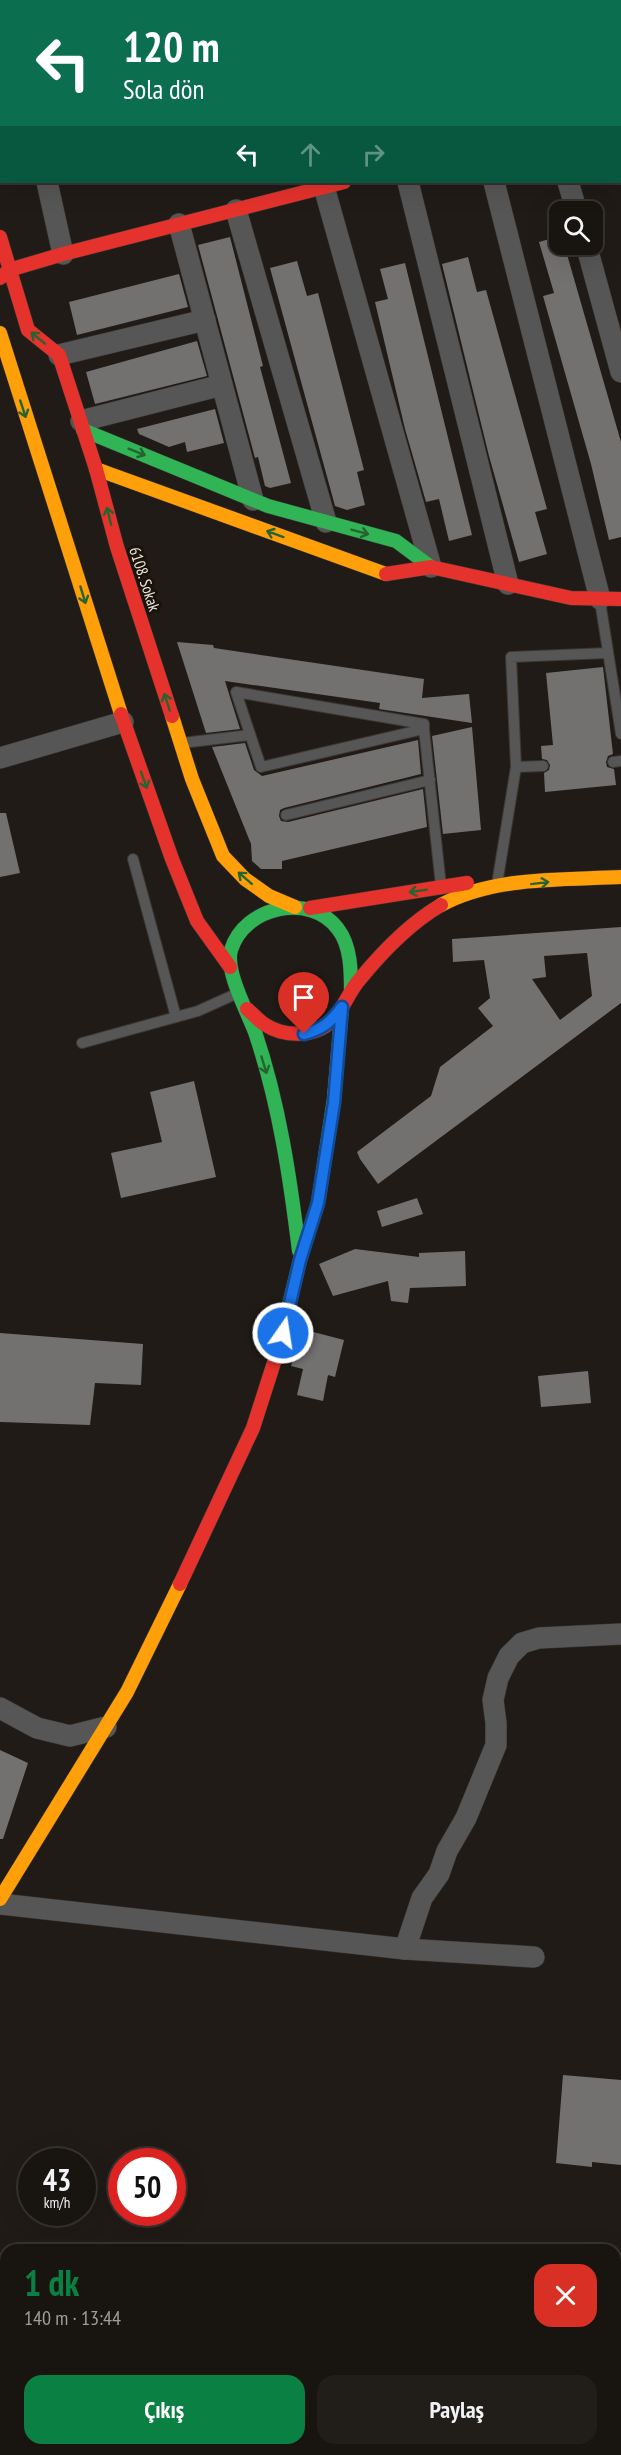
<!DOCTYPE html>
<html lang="tr">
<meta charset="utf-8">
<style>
body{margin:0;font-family:"PT Sans Narrow",sans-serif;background:#211d19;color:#f1f3f6;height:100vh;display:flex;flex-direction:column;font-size:22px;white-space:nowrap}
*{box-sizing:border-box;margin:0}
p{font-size:20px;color:#9f9e9f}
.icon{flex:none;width:33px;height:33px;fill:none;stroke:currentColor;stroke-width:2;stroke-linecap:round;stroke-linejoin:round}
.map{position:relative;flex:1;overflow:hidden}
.panel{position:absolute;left:0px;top:2244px;width:621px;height:212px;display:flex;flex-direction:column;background:#181410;border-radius:18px 18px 0 0;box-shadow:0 6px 24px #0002,0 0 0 2px #363330}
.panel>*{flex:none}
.banner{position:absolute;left:0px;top:0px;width:621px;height:183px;box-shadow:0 6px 24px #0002,0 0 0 2px #363330;background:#0b6e4f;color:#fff;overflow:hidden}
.tools{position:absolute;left:549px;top:201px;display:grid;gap:12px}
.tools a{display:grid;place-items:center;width:54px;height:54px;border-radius:12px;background:#181410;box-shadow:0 6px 24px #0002,0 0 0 2px #363330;font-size:30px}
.speed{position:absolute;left:18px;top:2148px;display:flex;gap:12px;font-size:30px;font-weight:700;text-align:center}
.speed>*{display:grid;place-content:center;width:78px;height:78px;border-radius:50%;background:#181410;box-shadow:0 6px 24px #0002,0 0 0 2px #363330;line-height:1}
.speed small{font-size:15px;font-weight:400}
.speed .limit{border:9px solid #d22;background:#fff;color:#111}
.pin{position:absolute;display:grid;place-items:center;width:51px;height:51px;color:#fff;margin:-62px -26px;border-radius:50% 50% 50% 0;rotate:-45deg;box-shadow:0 0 6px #0007}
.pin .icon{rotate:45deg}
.me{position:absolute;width:66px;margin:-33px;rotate:13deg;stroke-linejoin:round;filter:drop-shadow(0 0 4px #0008)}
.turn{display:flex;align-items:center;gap:21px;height:126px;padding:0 24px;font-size:27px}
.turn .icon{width:78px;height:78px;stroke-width:2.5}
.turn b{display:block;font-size:42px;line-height:51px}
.lanes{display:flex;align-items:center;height:57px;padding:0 24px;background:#0003;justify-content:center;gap:30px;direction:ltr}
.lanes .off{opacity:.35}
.round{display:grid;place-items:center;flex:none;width:63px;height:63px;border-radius:18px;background:#211d19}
.summary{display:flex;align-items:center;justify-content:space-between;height:102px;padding:0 24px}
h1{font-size:36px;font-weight:800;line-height:45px;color:#0b8043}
.cta{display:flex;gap:12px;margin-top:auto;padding:12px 24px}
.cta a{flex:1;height:69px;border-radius:18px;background:#0b8043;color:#fff;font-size:24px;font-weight:800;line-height:69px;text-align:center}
.cta a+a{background:#211d19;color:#f1f3f6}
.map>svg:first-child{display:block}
</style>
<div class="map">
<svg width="621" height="2455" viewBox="0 0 621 2455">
<rect width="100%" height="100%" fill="#201b16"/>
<g fill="#737070" fill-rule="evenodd">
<polygon points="560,236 560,244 564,244 621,442 621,537 609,540 591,464 543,296 554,293 539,242"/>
<polygon points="230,237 263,366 260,367 291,483 270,488 265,486 258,457 255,458 198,245"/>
<polygon points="468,257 477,292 486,290 547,509 535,512 547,554 519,562 489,456 442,264"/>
<polygon points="297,261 307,296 318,293 364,470 357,472 365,505 347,510 335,506 270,268"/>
<polygon points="405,263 472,535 449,541 439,499 426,502 405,429 375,302 388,299 380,269"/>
<polygon points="179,274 188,307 77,335 69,302"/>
<polygon points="197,341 207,376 95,404 86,372"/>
<polygon points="215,409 224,443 187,452 185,442 169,447 139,434 137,429"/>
<polygon points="177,642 213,645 214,648 424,679 422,698 469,694 472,723 379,709 380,703 225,681 240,729 206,733"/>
<polygon points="603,667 613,754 608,756 606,762 607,767 614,769 616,785 545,792 544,773 549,770 550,765 547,760 542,759 541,746 553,745 546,673"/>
<polygon points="472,727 481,830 443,834 432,736"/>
<polygon points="418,740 421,774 284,808 280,810 279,816 281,821 288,822 423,789 427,827 282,861 282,869 261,869 252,861 251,844 212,747 245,743 254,770 262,776"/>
<polygon points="0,813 6,813 20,873 0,877"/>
<path d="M621,927V1003L378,1184L360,1159L357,1152L431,1096L440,1067L493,1026L478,1008L490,998L484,960L453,962L452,939ZM587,953L592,996L560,1020L532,979L546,977L544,956Z"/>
<polygon points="194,1081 216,1177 121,1198 111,1153 162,1142 150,1092"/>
<polygon points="417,1198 423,1214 382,1227 377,1211"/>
<polygon points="355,1249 419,1257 419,1253 465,1251 466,1286 410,1288 408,1303 391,1301 388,1281 333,1296 319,1264"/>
<polygon points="302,1329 344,1340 335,1377 328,1375 323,1401 297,1395 303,1369 291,1366"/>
<polygon points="0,1333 143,1344 141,1385 95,1383 90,1425 0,1422"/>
<polygon points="588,1371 591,1403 541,1407 538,1376"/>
<polygon points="0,1750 28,1763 3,1839 0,1839"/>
<polygon points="563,2075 621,2080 621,2165 592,2162 592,2167 556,2163"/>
</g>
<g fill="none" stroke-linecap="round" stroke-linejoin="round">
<g stroke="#3c3833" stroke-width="12">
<g id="lane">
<polyline points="600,601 621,734"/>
<polyline points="424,729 261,767 236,692 424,724 424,729 441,886"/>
<polyline points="182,743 250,735"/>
<polyline points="613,762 621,761"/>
<polyline points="516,767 511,657 608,653"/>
<polyline points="286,815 430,780"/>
<polyline points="133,859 176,1017"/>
<polyline points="498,878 516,767 543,766"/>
<polyline points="82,1043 198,1011 238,993"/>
</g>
</g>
<g stroke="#3c3833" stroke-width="22">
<g id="street">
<polyline points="6,0 6,2"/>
<polyline points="213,0 213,2"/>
<polyline points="115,2 120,0"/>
<polyline points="47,182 63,254"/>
<polyline points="408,182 508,584"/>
<polyline points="494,182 600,599"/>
<polyline points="568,182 577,212"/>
<polyline points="324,187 431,567"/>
<polyline points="236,210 326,522"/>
<polyline points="179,224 253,500"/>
<polyline points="586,244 621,372"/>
<polyline points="59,355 205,320"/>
<polyline points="81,421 222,385"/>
<polyline points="0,758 123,722"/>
<polyline points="0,1708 37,1728 70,1736 106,1727"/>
<polyline points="0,1904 405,1949 534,1957"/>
<polyline points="405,1949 422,1898 439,1874 447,1851 466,1818 496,1745 496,1723 493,1700 498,1678 509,1656 522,1643 539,1638 621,1634"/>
</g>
</g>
<g stroke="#3c3833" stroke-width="15">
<g id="fast">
<polyline points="620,2 621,8"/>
<polyline points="83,430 268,506 396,541 431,567"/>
<path d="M299,1251C290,1177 279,1103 255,1032C247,1011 225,971 231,950C244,906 311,892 338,929C351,946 351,971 351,991"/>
<polyline points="278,1350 300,1260 318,1203 334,1099"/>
</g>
</g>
<g stroke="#3c3833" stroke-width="15">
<g id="slow">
<polyline points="620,109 621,108"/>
<polyline points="0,333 121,714"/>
<polyline points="96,469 386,574"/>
<polyline points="172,716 192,779 223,856 245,879 269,896 295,907"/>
<path d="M441,905C494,876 563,880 621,877"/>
<polyline points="334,1099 342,1007"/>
<polyline points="0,1899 127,1692 180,1584"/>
</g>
</g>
<g stroke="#3c3833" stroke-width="15">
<g id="jam">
<polyline points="0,237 28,330 59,355 96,469 117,547 172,716"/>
<polyline points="0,278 9,270 63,254 344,182"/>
<polyline points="386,574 431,567 571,598 621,599"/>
<polyline points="121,714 172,859 197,921 230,967"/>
<polyline points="310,908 467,883"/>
<path d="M247,1009C253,1014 258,1020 264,1024C285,1038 319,1038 335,1017C345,1005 350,990 360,979C383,951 410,923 441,905"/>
<polyline points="180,1584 253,1428 278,1350"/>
</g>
</g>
<use href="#lane" stroke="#555655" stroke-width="10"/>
<use href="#street" stroke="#555655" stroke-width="21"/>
<use href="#fast" stroke="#30b455" stroke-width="14"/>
<use href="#slow" stroke="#ff9f0a" stroke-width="14"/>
<use href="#jam" stroke="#e5322d" stroke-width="14"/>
</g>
<defs><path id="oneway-shaft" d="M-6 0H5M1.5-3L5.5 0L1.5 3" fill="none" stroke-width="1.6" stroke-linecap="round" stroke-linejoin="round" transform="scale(1.5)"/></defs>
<g stroke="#26642f">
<use href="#oneway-shaft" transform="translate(38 338) rotate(-141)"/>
<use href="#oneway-shaft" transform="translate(23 409) rotate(72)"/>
<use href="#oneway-shaft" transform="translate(137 452) rotate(22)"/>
<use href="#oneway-shaft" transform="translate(109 516) rotate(-104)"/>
<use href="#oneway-shaft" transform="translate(360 532) rotate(15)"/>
<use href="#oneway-shaft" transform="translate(275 534) rotate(-160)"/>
<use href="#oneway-shaft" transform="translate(83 595) rotate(73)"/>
<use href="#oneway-shaft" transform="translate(167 702) rotate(-108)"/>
<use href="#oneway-shaft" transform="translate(144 780) rotate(70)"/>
<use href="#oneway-shaft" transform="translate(245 878) rotate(-139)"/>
<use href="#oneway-shaft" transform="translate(540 883) rotate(-7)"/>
<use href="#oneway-shaft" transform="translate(418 891) rotate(171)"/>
<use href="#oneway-shaft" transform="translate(264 1065) rotate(73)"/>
</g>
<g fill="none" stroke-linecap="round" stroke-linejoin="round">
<g stroke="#114b97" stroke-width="15">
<path id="route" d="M283,1333L300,1260L318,1203L334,1103L342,1007C331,1022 323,1029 304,1034"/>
</g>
<use href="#route" stroke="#1a73e8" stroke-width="10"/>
</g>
<g text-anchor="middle" stroke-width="6" stroke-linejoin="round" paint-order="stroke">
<g font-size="16" fill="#ece7df" stroke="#1b1309">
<text transform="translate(145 579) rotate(72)" y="6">6108. Sokak</text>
</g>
</g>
</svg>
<div class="tools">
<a><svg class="icon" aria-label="search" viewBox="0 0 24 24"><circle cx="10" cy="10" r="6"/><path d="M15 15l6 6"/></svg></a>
</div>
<div class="speed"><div>43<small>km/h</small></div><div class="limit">50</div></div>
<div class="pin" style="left:304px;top:1034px;background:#d93025"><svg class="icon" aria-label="arrive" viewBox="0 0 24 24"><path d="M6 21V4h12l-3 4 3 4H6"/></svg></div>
<svg class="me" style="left:283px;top:1333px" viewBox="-20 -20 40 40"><circle r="17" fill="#1a73e8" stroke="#fff" stroke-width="3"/><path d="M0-11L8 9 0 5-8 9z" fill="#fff"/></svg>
<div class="banner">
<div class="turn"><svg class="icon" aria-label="left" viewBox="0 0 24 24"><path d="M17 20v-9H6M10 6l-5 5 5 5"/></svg><div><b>120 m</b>Sola dön</div></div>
<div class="lanes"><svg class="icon" aria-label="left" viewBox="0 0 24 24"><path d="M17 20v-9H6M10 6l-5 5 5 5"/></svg><svg class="icon off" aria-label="ahead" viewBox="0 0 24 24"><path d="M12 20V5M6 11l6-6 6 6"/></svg><svg class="icon off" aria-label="right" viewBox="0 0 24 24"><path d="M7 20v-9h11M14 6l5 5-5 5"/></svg></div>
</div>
<section class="panel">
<div class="summary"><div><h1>1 dk</h1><p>140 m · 13:44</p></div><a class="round" style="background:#d93025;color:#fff"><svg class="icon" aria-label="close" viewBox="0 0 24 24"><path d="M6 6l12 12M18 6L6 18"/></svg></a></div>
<div class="cta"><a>Çıkış</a><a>Paylaş</a></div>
</section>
</div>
